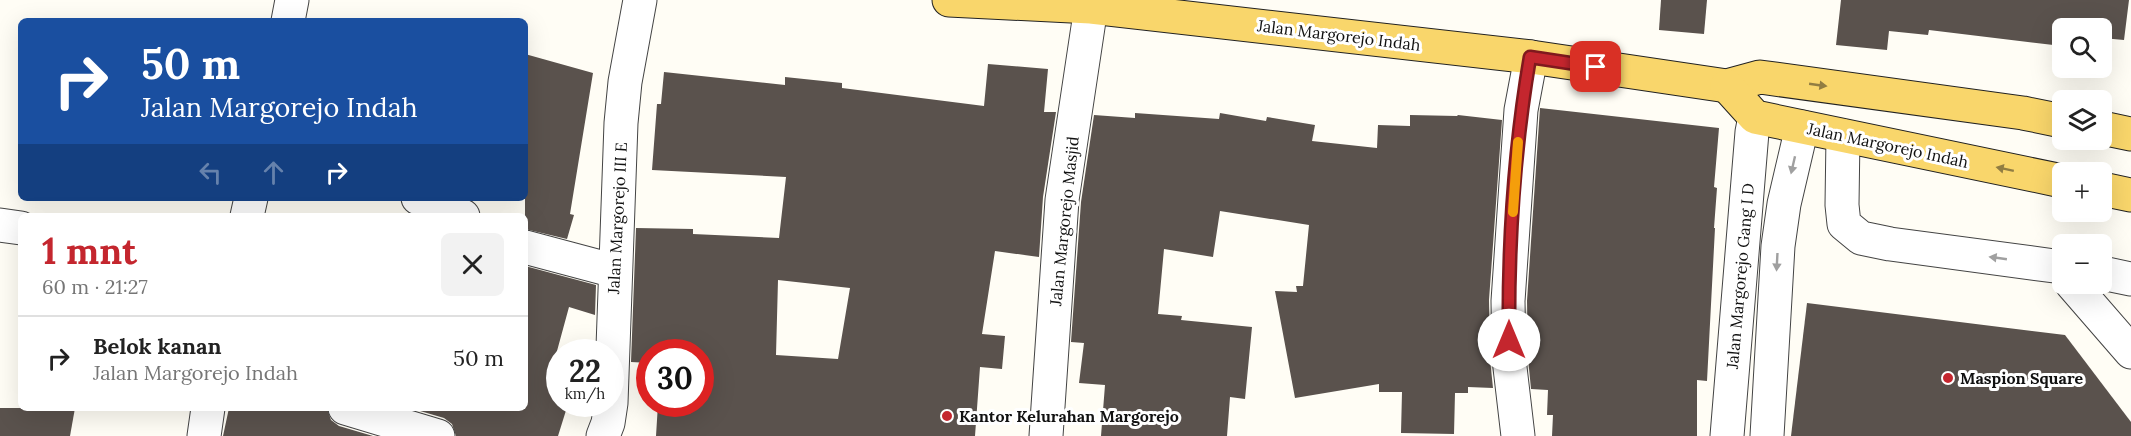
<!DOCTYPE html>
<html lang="id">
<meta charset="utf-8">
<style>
body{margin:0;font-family:Lora,serif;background:#f2f2f2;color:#222;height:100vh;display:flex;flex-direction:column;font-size:22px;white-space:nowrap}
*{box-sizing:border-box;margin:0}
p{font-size:20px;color:#767676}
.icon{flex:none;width:33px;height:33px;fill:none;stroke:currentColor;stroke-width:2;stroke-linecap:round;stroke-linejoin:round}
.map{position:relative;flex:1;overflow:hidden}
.drawer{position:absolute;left:18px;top:213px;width:510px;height:198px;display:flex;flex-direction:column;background:#fff;border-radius:9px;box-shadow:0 6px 24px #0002}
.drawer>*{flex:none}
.top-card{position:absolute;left:18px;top:18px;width:510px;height:183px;border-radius:9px;box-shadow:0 6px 24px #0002;background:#1a4fa0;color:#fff;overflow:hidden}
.tools{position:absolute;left:2052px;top:18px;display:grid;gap:12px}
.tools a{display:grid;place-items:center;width:60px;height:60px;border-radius:9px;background:#fff;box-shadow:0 6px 24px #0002;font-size:30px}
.speed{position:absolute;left:546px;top:339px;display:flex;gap:12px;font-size:30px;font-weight:700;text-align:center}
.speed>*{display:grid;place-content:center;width:78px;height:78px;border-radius:50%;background:#fff;box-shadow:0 6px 24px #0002;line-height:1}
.speed small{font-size:15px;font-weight:400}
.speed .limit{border:9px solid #d22;background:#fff;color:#111}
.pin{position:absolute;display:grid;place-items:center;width:51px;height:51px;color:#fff;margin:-26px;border-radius:12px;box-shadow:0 3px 9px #0006}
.me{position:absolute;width:66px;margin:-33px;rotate:0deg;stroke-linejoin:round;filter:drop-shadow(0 0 4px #0008)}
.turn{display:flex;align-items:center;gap:21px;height:126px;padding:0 24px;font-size:27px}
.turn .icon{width:78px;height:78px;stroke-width:2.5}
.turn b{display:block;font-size:42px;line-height:51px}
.lanes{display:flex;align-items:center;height:57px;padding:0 24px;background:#0003;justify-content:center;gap:30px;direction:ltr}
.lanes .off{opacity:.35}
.round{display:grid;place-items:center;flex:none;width:63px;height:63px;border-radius:9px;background:#f2f2f2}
.summary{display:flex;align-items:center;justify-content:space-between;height:102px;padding:0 24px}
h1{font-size:36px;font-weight:800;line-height:45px;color:#c4262e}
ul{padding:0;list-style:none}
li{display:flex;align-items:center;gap:18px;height:84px;padding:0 24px;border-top:2px solid #e0e0e0}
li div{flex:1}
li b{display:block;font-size:22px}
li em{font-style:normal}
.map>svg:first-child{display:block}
</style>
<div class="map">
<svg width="2131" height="436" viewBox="0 0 2131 436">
<rect width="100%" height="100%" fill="#fffdf5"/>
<g fill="#5a524d" fill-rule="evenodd">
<polygon points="1661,0 1707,0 1704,34 1659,30"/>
<polygon points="1841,0 2129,0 2124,40 2102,38 2102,28 2062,28 2062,46 1929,30 1928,35 1889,31 1887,50 1836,45"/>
<polygon points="525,54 593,73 570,214 574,215 567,239 525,229"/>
<path d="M988,64L1048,69L1044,112H1056L1043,197L1039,257L995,251L982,334L1005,336L1002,369L980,367L975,436H656L658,404H700V352H650V363L631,362L636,228L693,229V234L779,238L786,177L652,170L657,104H661L664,72L785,85V77L842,83V88L984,106ZM778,280L850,288L838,359L776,355Z"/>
<polygon points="1540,108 1719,128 1714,187 1717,188 1714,228 1715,228 1707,381 1697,380 1697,436 1552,436 1553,415 1547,415 1548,390 1531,389 1528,358 1527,301"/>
<polygon points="1135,113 1219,119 1220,113 1266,121 1267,117 1315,125 1312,141 1377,148 1378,125 1410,126 1410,115 1457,116 1458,115 1502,120 1489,300 1490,359 1493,388 1468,387 1468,393 1455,393 1454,434 1401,433 1402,392 1379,392 1379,384 1295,398 1275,291 1297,292 1296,286 1303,286 1309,225 1220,211 1213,257 1164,249 1158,314 1182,316 1181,320 1252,327 1245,399 1230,397 1227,436 1101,436 1105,385 1079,383 1084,343 1071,342 1081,202 1094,115 1135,118"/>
<polygon points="525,266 596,285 595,315 569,307 548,384 560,387 560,404 568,404 558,436 456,436 452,424 444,418 410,408 525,408"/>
<polygon points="1807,303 2065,335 2131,422 2131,436 1791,436"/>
<polygon points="0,408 75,408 70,436 0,436"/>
<polygon points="229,408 327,408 331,420 339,426 373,436 223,436"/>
</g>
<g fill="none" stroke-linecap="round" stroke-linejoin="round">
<g stroke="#444" stroke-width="35">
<g id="minor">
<polyline points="288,21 292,0"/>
<polyline points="1843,136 1842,205 1844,224 1861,238 1890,244 2062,267"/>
<polyline points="418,198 463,216"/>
<polyline points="247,216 251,198"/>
<polyline points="0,225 21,228"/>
<polyline points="525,247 615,271"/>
<polyline points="2102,273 2131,279"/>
<polyline points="2072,284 2131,352"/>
<polyline points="345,408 438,436"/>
<polyline points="204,436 208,408"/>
<polyline points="603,436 608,423 611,403 621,123 625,82 640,0"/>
<polyline points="1046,436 1062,200 1091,7 1090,0"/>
<polyline points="1518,436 1509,359 1508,301 1521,110 1531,57"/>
<polyline points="1727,436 1752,132 1755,117"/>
<polyline points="1767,436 1778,246 1784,204 1802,127"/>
</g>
</g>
<g stroke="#222" stroke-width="35">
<g id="major">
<polyline points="949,0 1091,7 1531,57 1727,86 1760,77 2023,113 2062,121"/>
<polyline points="1727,86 1755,117 2062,181"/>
<polyline points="2102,128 2131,134"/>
<polyline points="2102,189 2131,195"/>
</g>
</g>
<use href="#minor" stroke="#fff" stroke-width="33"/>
<use href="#major" stroke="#f9d66b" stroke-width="33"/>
</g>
<defs><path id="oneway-solid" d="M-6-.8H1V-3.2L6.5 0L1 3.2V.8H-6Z" transform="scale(1.5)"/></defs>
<g fill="#917d42">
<use href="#oneway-solid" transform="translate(1818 85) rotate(8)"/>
<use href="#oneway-solid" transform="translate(2005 169) rotate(-168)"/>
</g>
<g fill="#a0a0a0">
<use href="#oneway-solid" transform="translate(1793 165) rotate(103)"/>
<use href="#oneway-solid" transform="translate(1998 258) rotate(-172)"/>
<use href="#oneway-solid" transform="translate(1777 262) rotate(93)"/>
</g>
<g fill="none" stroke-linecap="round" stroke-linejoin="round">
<g stroke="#7f191e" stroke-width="15">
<path id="route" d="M1509,340C1508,246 1514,150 1530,57L1596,67"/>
</g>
<use href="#route" stroke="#c4262e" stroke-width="10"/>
<polyline stroke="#f59e0b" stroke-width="10" points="1513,212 1518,142"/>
</g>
<g fill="#c4262e" stroke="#fff" stroke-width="2">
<circle cx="1948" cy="378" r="6"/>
<circle cx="947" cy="416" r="6"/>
</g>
<g text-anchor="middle" stroke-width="6" stroke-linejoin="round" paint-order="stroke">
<g font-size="16" fill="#111" stroke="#fff">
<text transform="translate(1339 35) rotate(7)" y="6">Jalan Margorejo Indah</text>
<text transform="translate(1888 145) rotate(12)" y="6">Jalan Margorejo Indah</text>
<text transform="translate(617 218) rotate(-87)" y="6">Jalan Margorejo III E</text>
<text transform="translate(1064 221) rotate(-84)" y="6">Jalan Margorejo Masjid</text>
<text transform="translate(1740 276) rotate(-85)" y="6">Jalan Margorejo Gang I D</text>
</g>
<g font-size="16" font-weight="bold" fill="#111" stroke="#fff" text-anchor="start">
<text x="1960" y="384">Maspion Square</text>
<text x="959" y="422">Kantor Kelurahan Margorejo</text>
</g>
</g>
</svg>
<div class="tools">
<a><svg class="icon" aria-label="search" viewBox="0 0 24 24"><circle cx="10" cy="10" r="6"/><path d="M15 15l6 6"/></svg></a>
<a><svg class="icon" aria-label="layers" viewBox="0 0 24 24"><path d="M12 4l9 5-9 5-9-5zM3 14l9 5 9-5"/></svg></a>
<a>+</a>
<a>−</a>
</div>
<div class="speed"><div>22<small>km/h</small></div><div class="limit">30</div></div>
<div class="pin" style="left:1596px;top:67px;background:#d93025"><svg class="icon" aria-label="arrive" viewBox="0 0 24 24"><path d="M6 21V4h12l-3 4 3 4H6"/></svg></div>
<svg class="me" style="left:1509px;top:340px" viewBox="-20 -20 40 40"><circle r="19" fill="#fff"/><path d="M0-13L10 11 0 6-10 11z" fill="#c4262e"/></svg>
<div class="top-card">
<div class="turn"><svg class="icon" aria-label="right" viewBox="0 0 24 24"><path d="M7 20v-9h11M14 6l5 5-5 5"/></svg><div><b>50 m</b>Jalan Margorejo Indah</div></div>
<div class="lanes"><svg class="icon off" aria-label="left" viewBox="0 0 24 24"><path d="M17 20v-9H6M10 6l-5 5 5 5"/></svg><svg class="icon off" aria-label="ahead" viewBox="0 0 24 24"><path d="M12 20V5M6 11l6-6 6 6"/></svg><svg class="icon" aria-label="right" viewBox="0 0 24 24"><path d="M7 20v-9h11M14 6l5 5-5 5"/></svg></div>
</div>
<section class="drawer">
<div class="summary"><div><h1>1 mnt</h1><p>60 m · 21:27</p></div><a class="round"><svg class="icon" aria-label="close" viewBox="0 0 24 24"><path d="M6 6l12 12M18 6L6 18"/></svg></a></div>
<ul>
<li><svg class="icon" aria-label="right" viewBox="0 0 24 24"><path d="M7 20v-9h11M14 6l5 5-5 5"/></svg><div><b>Belok kanan</b><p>Jalan Margorejo Indah</p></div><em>50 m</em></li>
</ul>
</section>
</div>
